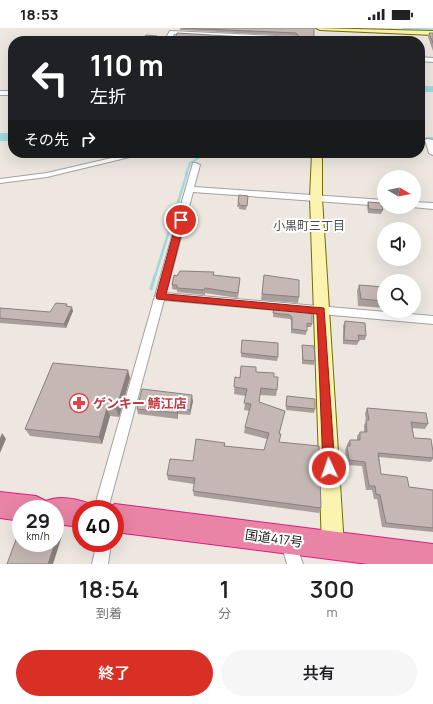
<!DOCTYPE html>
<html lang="ja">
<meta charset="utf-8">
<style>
body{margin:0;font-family:Manrope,"Noto Sans JP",sans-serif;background:#f6f6f6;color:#202124;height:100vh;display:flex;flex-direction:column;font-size:15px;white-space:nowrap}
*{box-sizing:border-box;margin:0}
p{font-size:13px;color:#757577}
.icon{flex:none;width:22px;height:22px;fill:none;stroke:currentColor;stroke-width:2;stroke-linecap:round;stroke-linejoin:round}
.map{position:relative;height:536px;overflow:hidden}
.side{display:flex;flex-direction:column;background:#fff;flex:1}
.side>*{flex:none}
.guide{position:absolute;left:8px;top:8px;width:417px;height:122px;border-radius:16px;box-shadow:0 4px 16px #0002;background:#202124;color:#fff;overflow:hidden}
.needle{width:26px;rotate:99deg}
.buttons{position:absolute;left:377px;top:142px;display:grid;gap:8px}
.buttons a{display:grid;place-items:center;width:44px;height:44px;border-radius:50%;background:#fff;box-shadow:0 4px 16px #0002;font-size:20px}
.speed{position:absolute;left:12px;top:472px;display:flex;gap:8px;font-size:20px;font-weight:700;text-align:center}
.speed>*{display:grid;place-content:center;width:52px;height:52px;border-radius:50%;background:#fff;box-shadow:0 4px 16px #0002;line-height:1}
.speed small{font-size:10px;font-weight:400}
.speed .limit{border:6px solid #d22;background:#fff;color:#111}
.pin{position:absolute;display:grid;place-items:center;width:34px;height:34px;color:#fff;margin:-17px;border:2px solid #fff;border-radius:50%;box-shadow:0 1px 4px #0007}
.me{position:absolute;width:44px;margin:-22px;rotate:357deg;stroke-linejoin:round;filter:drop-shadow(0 0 3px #0008)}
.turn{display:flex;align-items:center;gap:14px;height:84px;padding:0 16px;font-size:18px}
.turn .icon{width:52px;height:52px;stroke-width:2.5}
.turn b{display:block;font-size:28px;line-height:34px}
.then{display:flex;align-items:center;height:38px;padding:0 16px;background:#0003;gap:8px;font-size:15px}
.eta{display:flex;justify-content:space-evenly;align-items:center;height:68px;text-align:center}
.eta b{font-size:24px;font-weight:600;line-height:28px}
.button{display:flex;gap:8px;margin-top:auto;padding:8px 16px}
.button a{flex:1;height:46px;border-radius:24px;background:#d93025;color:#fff;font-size:16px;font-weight:600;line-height:46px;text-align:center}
.button a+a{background:#f6f6f6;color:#202124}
.status{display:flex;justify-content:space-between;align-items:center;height:28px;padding:0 20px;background:#fff;direction:ltr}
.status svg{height:11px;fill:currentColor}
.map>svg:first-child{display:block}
</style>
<div class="status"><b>18:53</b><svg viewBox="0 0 49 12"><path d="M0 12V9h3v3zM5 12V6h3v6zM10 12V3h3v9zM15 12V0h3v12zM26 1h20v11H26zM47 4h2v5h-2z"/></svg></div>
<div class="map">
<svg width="433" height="536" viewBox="0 0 433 536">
<rect width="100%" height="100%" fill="#ede7e0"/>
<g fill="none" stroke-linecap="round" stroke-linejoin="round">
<polyline stroke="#9fd9dd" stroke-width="1.5" points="403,0 433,1"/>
<g stroke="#9fd9dd" stroke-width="2">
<polyline points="420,110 433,110"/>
<polyline points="186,146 190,135 200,129 226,125"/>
</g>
<polyline stroke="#9fd9dd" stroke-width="2.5" points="155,248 187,145"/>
<polyline stroke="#9fd9dd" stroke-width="3" points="151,261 155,247"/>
<g fill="#9fd9dd" fill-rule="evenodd">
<rect x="420" y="58" width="13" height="6"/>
<rect x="0" y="105" width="13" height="8"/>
</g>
<g stroke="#a2a2a2" stroke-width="2">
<g id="street">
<polygon points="170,3 296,9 299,13 174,6 170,13 164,13"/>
<polygon points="420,29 433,30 433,34 420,33"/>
<rect x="0" y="63" width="13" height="4"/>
<polygon points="427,111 433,112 433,127 429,125 425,112"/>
<polygon points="133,125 146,125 47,149 0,155 0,151 47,145"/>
<polygon points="193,135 196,135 200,137 194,159 384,172 384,178 193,164 166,265 433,288 433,296 164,272 108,481 94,481"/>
<polygon points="414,174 433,175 433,181 412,179 414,179"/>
<polygon points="288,507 293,509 303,536 287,536 281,514 283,509"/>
<polygon points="97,515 111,515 108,536 92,536"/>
</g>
</g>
<g stroke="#736d01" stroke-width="2">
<g id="secondary">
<polygon points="316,0 433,3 433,7 320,2"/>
<polygon points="312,125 322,125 322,170 344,519 341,527 333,530 325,527 322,519 310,170"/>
</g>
</g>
<g stroke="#db1e7e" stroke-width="2">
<g id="highway">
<path d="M0,464L36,468L46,473C60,467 77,471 91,476L92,481H81V499L55,496V481H21V493L0,490Z"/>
<polygon points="115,476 433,516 433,536 368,536 115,504 115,481 105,481"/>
</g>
</g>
<use href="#street" fill="#fff" fill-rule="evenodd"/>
<use href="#secondary" fill="#fbf3b0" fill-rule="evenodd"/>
<use href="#highway" fill="#e984a7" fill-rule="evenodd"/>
</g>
<g fill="#a99e9b">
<polygon points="180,0 314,0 314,13 300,13 296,8 180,2"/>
<polygon points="429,5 433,5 433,23 428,9"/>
<polygon points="248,168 246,182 239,181 239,179 237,179 238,174"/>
<polygon points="368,174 383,182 381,186 368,185 367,178"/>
<polygon points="214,244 214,247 240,250 238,270 205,265 205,267 177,264 177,262 172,261 172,257 177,248"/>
<polygon points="264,247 299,269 298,275 261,272"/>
<polygon points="359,257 384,259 384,280 358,278 357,263"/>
<polygon points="68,278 73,283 66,300 0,295 0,280 50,284"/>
<polygon points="274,279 304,284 312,296 311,299 307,299 306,307 291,305 291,293 290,291 273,289"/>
<polygon points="345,293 366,308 365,312 358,312 359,313 357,317 343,316 343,298"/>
<polygon points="242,312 278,329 277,333 241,329"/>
<polygon points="302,317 315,333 314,337 302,336"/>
<polygon points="128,342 130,350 119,389 110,388 102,416 30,408 25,401"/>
<polygon points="256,344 274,349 277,362 276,368 260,367 259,374 285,383 279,406 279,414 321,480 319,485 194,468 193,463 194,456 168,452 167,447 225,418 264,422 267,411 244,405 245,399 250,383 244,382 246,368 234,366 235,349 240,350"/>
<polygon points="287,368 315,381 314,385 286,382 286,373"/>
<polygon points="193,373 190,387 178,386 178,391 138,386 137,381"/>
<polygon points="367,380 428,396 425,401 412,400 414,410 433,424 433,431 431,434 379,429 381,446 409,459 433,462 433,504 382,499 377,471 374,471 372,462 366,462 362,438 347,437 345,422 347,418 347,416 350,412 357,412 357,408 360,404 364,404 364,397 366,393 365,385"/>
</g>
<g fill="#8a817e">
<polygon points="157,8 157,11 156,13 154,13"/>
<polygon points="72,279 73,283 66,300 64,296"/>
<polygon points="128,342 130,350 119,389 116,381"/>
<polygon points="192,367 193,373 190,387 190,382"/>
<polygon points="107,380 110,388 102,416 99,409"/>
<polygon points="178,380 178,391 177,385"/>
<polygon points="2,405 6,411 0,425 0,410"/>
<polygon points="60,500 63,505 53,536 48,536"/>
</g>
<g fill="#c5b8b4" stroke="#8a817e">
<polygon points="182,0 314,0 314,11 301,11 296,5"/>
<polygon points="177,5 294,12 294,13 174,13"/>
<polygon points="429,5 433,5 433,15"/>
<polygon points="146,7 157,8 154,13 142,13"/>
<polygon points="239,167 248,168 247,178 239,177 239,174 238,174"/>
<polygon points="368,174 381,175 383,182 369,181"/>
<polygon points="180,243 214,244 213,247 240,250 238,265 205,260 204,262 177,260 177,257 172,257 174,247 177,248"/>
<polygon points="264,247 299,252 299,269 262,266"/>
<polygon points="359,257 384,259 384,273 361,271"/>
<polygon points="56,275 67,276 66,278 72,279 64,296 0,290 0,280 50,284"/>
<polygon points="274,279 298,281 304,282 304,284 312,285 312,296 307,295 307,303 292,301 292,289 290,287 273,285"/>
<polygon points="345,293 365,295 366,308 358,307 359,313 344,312"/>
<polygon points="242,312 278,315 278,329 241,325"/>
<polygon points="302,317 314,318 315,333 303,332"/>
<polygon points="53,335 128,342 116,381 107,380 99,409 25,401"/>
<polygon points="241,338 256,339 256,344 274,345 274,349 278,349 277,362 261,360 259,374 285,383 279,406 281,406 279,414 319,418 321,480 193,463 195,450 167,447 170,431 193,433 196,411 225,415 224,418 264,422 269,405 245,399 251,376 244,375 247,361 234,359 235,349 240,350"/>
<polygon points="142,361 192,367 190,382 178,380 177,385 137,381"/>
<polygon points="287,368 315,371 315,381 286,378"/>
<polygon points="367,380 426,385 428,396 411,394 414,410 431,411 433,424 433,430 378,425 381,446 407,449 409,459 433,462 433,500 386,495 380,467 376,466 375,458 369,458 365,434 349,432 347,418 350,418 350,412 360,412 360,404 367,404 366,392 369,392"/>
<polygon points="21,498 21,515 55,515 48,536 7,536"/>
<polygon points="55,500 60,500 55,515"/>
</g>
<polygon fill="#d93025" stroke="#8d1f18" points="181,189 185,192 166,266 324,280 335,440 333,444 329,446 325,444 323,440 317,286 157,271 156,268 177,192"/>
<defs>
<g id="pharmacy-ring" transform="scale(1)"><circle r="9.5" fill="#fff" stroke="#e0444e" stroke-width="1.5"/><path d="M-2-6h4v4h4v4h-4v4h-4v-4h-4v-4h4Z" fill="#e0444e"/></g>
</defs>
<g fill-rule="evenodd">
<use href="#pharmacy-ring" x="79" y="375"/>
</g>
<g text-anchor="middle" stroke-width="4" stroke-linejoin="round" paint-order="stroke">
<g font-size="12" fill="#4e4e4e" stroke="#fff">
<text x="309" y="202">小黒町三丁目</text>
</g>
<g font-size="13" font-weight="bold" fill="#be3a42" stroke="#fff" text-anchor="start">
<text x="93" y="380">ゲンキー 鯖江店</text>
</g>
<g font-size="13" fill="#1b1b1b" stroke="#fff">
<text transform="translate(274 510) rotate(8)" y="5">国道417号</text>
</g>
</g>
</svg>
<div class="buttons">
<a><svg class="needle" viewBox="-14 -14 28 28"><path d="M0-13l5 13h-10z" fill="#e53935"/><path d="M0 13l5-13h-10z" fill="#757577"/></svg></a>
<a><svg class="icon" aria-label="sound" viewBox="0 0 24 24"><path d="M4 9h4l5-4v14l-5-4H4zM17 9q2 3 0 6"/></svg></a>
<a><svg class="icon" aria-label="search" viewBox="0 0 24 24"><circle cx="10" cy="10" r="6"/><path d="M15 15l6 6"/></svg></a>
</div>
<div class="speed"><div>29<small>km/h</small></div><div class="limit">40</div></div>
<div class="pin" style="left:181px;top:192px;background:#d93025"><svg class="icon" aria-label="arrive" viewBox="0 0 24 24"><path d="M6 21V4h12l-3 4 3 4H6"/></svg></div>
<svg class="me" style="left:329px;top:440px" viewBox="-20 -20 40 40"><circle r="17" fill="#d93025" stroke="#fff" stroke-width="3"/><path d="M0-11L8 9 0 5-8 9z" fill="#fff"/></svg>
<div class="guide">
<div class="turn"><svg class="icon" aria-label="left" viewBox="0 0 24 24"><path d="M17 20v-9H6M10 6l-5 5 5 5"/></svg><div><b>110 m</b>左折</div></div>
<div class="then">その先<svg class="icon" aria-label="right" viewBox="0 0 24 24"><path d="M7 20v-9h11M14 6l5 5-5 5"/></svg></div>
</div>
</div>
<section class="side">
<div class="eta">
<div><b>18:54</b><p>到着</p></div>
<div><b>1</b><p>分</p></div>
<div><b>300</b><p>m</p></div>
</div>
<div class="button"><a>終了</a><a>共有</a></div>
</section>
